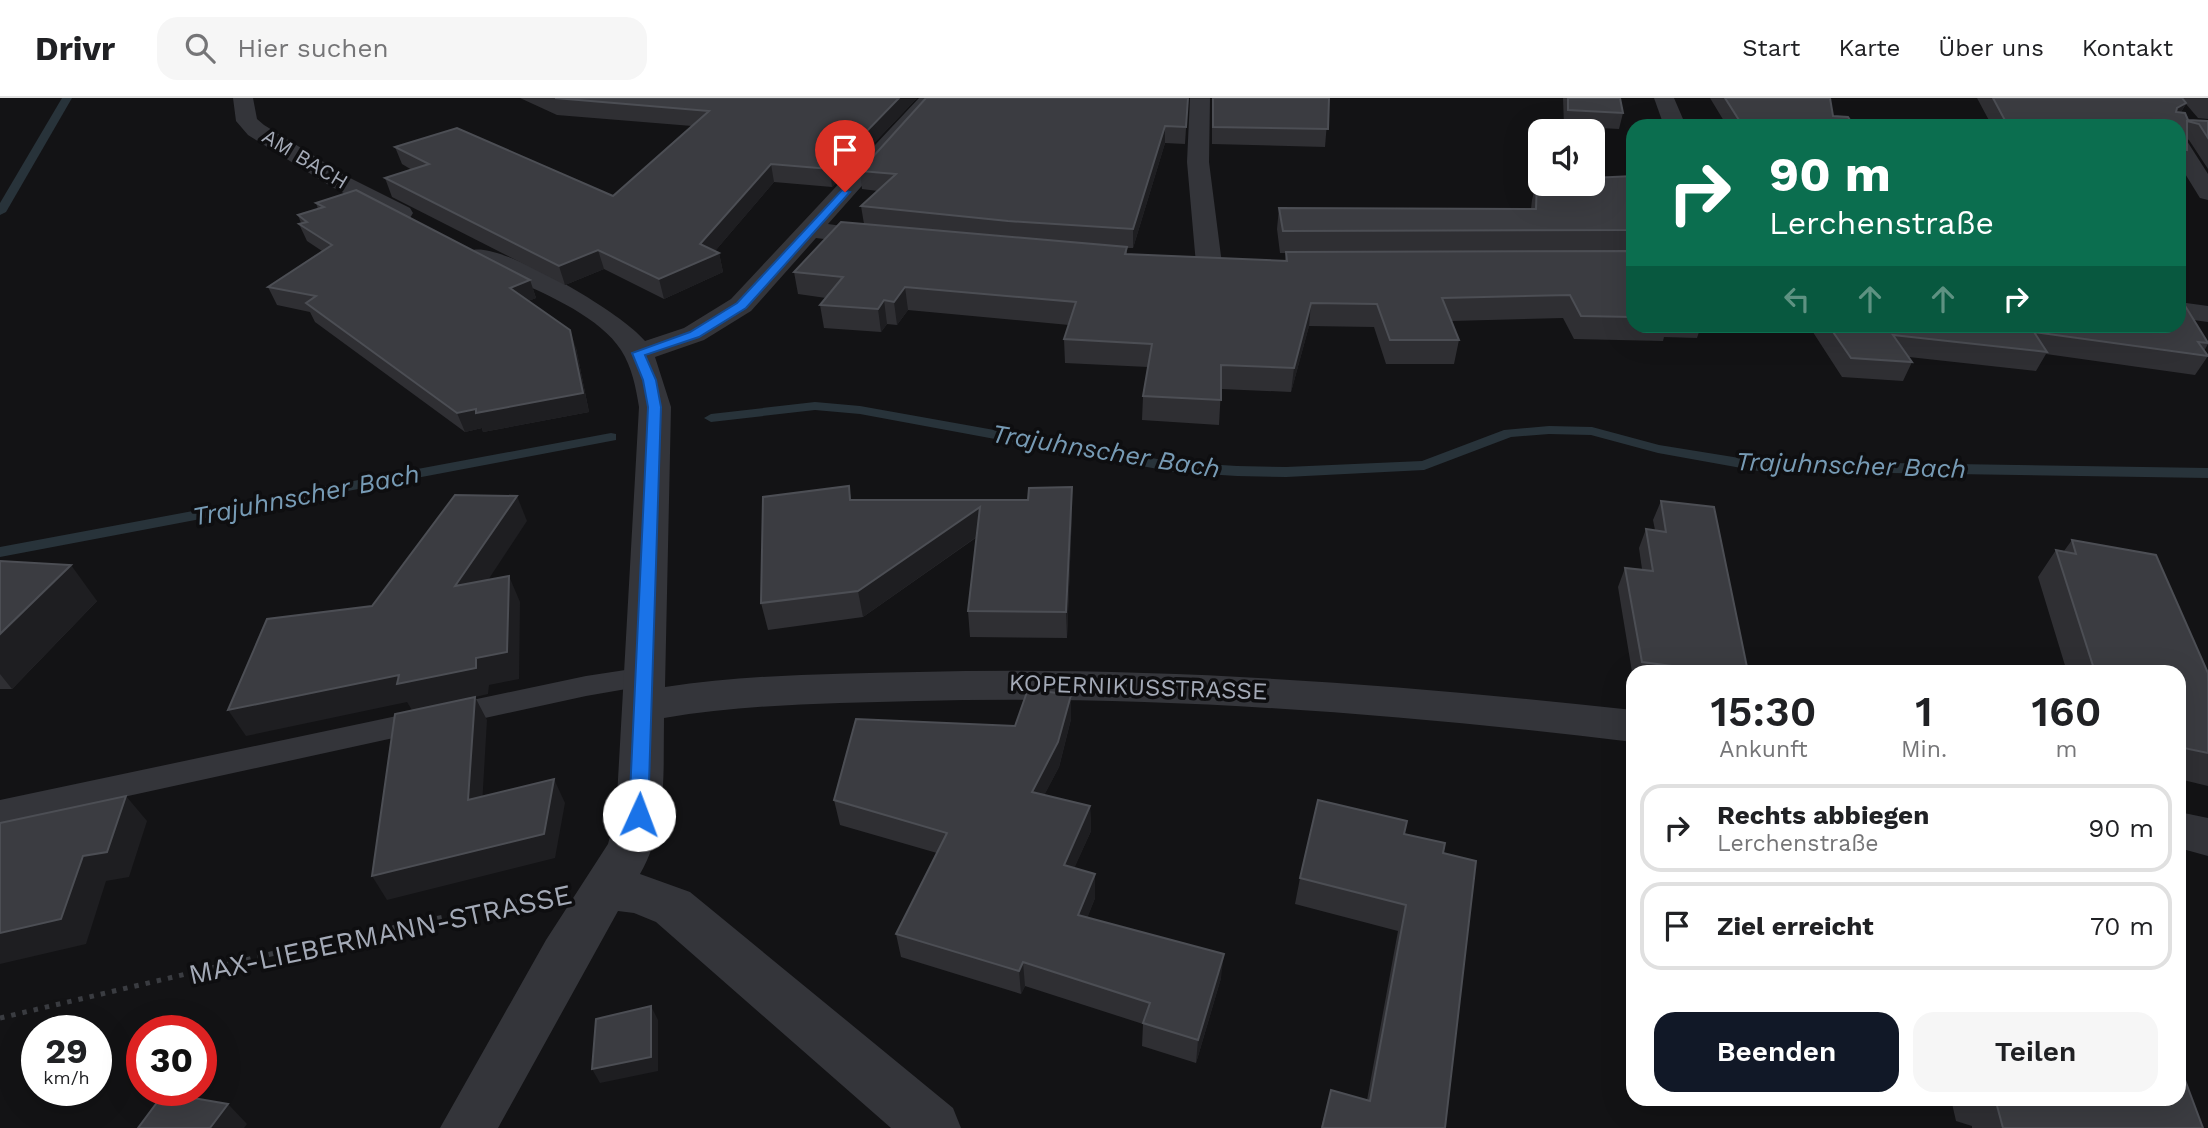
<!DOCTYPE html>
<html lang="de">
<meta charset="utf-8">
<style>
body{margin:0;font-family:"Work Sans",sans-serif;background:#f6f6f6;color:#202124;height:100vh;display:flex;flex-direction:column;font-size:26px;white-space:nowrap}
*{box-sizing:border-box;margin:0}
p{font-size:23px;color:#757577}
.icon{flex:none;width:38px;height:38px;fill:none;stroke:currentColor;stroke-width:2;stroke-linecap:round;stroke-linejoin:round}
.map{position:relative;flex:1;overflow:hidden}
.details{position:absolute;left:1626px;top:567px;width:560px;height:441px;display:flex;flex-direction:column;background:#fff;border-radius:21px;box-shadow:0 7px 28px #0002}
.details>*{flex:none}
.hud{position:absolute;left:1626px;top:21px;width:560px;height:214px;border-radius:21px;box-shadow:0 7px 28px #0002;background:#0b6e4f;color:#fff;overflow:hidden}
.tools{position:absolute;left:1528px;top:21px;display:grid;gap:14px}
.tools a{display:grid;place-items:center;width:77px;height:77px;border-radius:14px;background:#fff;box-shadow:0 7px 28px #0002;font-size:35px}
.speed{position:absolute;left:21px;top:917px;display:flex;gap:14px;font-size:35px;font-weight:700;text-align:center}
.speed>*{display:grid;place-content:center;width:91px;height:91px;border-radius:50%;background:#fff;box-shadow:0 7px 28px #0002;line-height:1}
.speed small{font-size:18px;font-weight:400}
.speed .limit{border:10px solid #d22;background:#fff;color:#111}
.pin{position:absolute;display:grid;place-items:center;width:60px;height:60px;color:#fff;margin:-72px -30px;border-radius:50% 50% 50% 0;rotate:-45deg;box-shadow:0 0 7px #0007}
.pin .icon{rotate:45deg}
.me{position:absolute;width:77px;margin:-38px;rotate:2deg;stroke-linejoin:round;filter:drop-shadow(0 0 5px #0008)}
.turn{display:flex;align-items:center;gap:24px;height:147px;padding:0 28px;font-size:32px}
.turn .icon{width:91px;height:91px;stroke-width:2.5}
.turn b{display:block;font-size:49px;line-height:60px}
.lanes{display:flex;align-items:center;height:66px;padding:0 28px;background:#0003;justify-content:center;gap:35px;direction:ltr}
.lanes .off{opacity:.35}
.eta{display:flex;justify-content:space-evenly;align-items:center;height:119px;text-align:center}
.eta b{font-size:42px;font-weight:600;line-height:49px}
.button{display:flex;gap:14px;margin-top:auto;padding:14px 28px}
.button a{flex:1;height:80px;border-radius:21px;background:#111827;color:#fff;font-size:28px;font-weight:600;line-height:80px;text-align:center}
.button a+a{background:#f6f6f6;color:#202124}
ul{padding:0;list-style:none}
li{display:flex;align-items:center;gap:21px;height:88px;margin:0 14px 10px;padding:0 14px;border:4px solid #e0e0e0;border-radius:21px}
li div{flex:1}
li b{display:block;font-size:26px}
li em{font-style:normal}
header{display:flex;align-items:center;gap:42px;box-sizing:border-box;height:98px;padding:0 35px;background:#fff;border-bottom:2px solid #e0e0e0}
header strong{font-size:33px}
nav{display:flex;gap:38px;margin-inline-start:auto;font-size:24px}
.search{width:490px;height:63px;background:#f6f6f6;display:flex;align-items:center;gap:18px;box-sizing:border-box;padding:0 24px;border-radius:21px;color:#757577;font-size:26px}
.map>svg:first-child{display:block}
</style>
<header>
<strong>Drivr</strong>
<div class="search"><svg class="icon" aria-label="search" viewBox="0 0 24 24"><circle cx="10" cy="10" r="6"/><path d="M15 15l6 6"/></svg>Hier suchen</div>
<nav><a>Start</a><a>Karte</a><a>Über uns</a><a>Kontakt</a></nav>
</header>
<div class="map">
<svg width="2208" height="1030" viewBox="0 0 2208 1030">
<rect width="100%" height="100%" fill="#131315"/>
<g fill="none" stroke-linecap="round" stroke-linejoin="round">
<g fill="#28333a" fill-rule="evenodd">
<polygon points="62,0 72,0 6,114 0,117 0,105"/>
<polygon points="815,304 860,308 1174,364 1237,368 1286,369 1422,363 1504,332 1549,328 1592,329 1659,347 1758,363 2208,370 2208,380 1758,373 1658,355 1591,337 1549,336 1511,339 1424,372 1286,379 1237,378 1174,374 860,316 815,312 711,324 704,320 711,316"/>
<polygon points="611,335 616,336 616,342 0,459 0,449"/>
</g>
<polyline stroke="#3a3c41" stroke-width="5" stroke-dasharray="4.5 7" stroke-linecap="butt" points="0,920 292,851 539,799"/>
<polygon fill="#34353a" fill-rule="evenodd" points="645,569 655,572 659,579 655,586 586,598 0,726 0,702 586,578"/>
<g fill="#34353a" fill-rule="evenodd">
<polygon points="233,0 253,0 257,21 264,27 348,79 410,110 413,115 410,120 392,120 332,89 248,37 236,23"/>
<path d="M919,0H940L828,126L891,135L895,140L891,145L882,148L816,140L751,213L704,242L655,259L671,309L665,589C748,576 834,576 918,574C1158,568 1395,586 1633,612V644C1395,615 1157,597 917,603C833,605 747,606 664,620C663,673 668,728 640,776L690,794L953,1010L961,1030H891L656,824L634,815L618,813L498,1030H440L546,842L608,746L616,717L639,309C636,290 632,269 621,252C595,211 516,184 473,164L469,158L473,152C504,145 624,216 645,243L684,230L731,201Z"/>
<polygon points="1190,0 1210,0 1209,64 1222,166 1218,172 1200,172 1196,166 1187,64"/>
<polygon points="1654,0 1674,0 1686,28 1664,28"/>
<polygon points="2179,41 2187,43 2208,76 2208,102 2200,100 2179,66"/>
<polygon points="2179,204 2208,208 2208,224 2179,220"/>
<polygon points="2179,714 2208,720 2208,758 2179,750"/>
</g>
</g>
<g fill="#2f2f33">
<polygon points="520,0 917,0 832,89 774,84 715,153 719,155 723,174 664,201 604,171 565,187 392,99 385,80 412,72 402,66 395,49 613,98 692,28 557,17"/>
<polygon points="1188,0 1185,46 1165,45 1133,150 1127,150 1127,156 1285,163 1286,155 1280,155 1277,131 1279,110 1531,111 1532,102 1537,81 1633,78 1633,228 1701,228 1697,240 1664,239 1663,243 1574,241 1563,220 1451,223 1459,242 1454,266 1386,266 1374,229 1309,228 1291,294 1221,291 1219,327 1142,322 1143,298 1148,269 1065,265 1064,241 1069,227 908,212 897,227 887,226 881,234 824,230 820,207 826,200 798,196 794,174 864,126 861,108 878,93 862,91 860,73"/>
<polygon points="1212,0 1329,0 1325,49 1212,46"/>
<polygon points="1563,0 1620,0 1623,15 1619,31 1564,28"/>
<polygon points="1710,0 1830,0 1833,18 1854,28 1727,28"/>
<polygon points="1977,0 2208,0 2208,21 2198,20 2186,6 2181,14 2188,22 2208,23 2208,71 2189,42 2187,41 2179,28 1992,28"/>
<polygon points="2179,51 2187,52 2179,66"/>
<polygon points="316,105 530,182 536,200 528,203 576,250 589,314 483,334 482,330 465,334 315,224 310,214 277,207 268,189 322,153 307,143 299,126 301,125 298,117 318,111"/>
<polygon points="1809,228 2179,228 2208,246 2204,253 2208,258 2195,277 2046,256 2036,273 1909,259 1912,264 1903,283 1842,279"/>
<polygon points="849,388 851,402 1072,415 1067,540 970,539 968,513 977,439 863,519 768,532 761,505"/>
<polygon points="1661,403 1748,574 1633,574 1633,580 1618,489 1625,470 1642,471 1639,450 1646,431 1655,432 1653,422"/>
<polygon points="2072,442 2208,575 2208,688 2179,681 2179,574 2067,574 2038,479 2056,452 2064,453"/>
<polygon points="0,463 97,503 12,591 0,591"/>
<polygon points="1071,597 1071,621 1059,669 1044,697 1090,708 1091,733 1074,770 1095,776 1095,800 1087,820 1221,880 1196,965 1142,948 1143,926 1025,888 1021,896 901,859 896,836 937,755 840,727 834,702 1015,628"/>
<polygon points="1404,736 1443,755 1445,1030 1446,1030 1321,1030 1331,992 1367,1002 1398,833 1295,806 1300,780"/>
<polygon points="1951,1001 2179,1001 2203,1030 1972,1030 1972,1028 1956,1023"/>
</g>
<g fill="#1e1e21">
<polygon points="899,0 917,0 832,89 830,71"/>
<polygon points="2186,5 2177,21 2168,26 2177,10"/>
<polygon points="1165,28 1165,45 1133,150 1133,131"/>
<polygon points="771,66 774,84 710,159 719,155 723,174 664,201 659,181 700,146"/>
<polygon points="598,152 604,171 565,187 559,168"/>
<polygon points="530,182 536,200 516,208 510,190"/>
<polygon points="905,189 908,212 897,227 894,204"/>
<polygon points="884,202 887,226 881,234 878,211"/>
<polygon points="1311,205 1309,228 1291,294 1294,270"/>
<polygon points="570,232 576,250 589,314 483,334 482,330 465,334 457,315"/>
<polygon points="1072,389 1072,415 1067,540 1066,514"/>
<polygon points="517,398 527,423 467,514 455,488"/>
<polygon points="980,409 982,435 863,519 858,493"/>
<polygon points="71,467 97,503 12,591 0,576 0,536"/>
<polygon points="509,478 520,504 519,581 489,587 488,596 475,599 487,622 481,725 407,604 246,638 228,612 476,560"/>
<polygon points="1071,597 1071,621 1059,669 1033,719 1032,694"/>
<polygon points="554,681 565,705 555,760 387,802 372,778"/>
<polygon points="126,698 147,723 129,779 106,783 86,846 0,866 0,835 83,758"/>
<polygon points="1090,708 1091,733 1065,791 1064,767"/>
<polygon points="1095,776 1095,800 1079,841 1078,817"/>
<polygon points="1224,856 1221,880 1196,965 1198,942"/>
<polygon points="1023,864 1025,888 1021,896 1019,873"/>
<polygon points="651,908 658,922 658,973 600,985 592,971"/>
<polygon points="228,1006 247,1026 244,1030 210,1030"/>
</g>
<g fill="#3b3c41" stroke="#4c4e54" stroke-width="2">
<polygon points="555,0 899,0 830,71 771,66 700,146 719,155 659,181 598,152 559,168 385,80 429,66 395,49 457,30 613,98 709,13"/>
<polygon points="926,0 1188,0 1186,29 1165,28 1133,131 1008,123 861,108 896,76 860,73"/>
<polygon points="1213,0 1329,0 1328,31 1213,29"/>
<polygon points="1568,0 1620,0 1623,15 1568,12"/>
<polygon points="1725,0 1830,0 1833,18 1848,19 1854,28 1751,28 1751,23 1739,22"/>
<polygon points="1993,0 2182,0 2186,5 2177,10 2176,14 2185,15 2188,22 2208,23 2208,40 2199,26 2187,23 2187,52 2179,51 2179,28 2008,28"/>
<polygon points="1633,78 1633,132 1283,133 1279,110 1536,111 1537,81 1540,81 1540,86 1592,86 1592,80"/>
<polygon points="356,92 530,182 510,190 570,232 583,295 476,315 476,311 457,315 306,205 316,198 268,189 332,147 299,126 307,124 298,117 324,109 316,105"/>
<polygon points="841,124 1127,149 1125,156 1287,163 1286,154 1633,153 1633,219 1581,218 1570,197 1442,200 1459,242 1390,242 1377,206 1311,205 1294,270 1221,267 1221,302 1143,298 1152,246 1064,241 1076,204 905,189 894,204 884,202 878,211 820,207 843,179 794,174"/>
<polygon points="2179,198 2208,245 2198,244 2208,258 2034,234 2047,254 1893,237 1912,264 1851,260 1829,228 2179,228"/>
<polygon points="849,388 850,402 1028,402 1029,390 1072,389 1066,514 968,513 980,409 858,493 761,505 763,399"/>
<polygon points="455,397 517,398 455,488 509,478 507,554 476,560 476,570 397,586 399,577 228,612 267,521 372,508"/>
<polygon points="1661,403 1714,409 1748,574 1717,574 1642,564 1625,470 1653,473 1646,431 1666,434"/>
<polygon points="2072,442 2156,457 2208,575 2208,655 2179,649 2179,574 2095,574 2056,452 2076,456"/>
<polygon points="0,463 71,467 0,536"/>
<polygon points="1028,591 1071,597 1058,644 1032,694 1090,708 1064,767 1095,776 1078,817 1224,856 1198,942 1143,925 1150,905 1023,864 1019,873 896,836 947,735 834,702 856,621 1015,628"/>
<polygon points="475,599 468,702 554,681 544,736 372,778 395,616"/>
<polygon points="126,698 107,754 83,758 61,821 0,835 0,725"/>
<polygon points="1318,702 1407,723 1404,736 1445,745 1443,755 1476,763 1445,1030 1446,1030 1322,1030 1331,992 1370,1003 1406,807 1300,780"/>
<polygon points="651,908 651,959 592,971 596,921"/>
<polygon points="2179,966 2203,1030 2003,1030 1996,1004 1986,1001 2179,1001"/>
<polygon points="164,995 228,1006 210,1030 138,1030"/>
</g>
<polygon fill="#1a73e8" stroke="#114b97" stroke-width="2" points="842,92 850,94 746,210 699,239 645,257 656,282 661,309 648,717 639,725 629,717 648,309 643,282 632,255 690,234 737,205"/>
<g text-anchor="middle" stroke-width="7" stroke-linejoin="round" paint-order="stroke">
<g font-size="21" fill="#a4aab7" stroke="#0e0e10">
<text transform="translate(305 61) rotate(31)" y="7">AM BACH</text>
</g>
<g font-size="24" fill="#a4aab7" stroke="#0e0e10">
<text transform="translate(1138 589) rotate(2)" y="8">KOPERNIKUSSTRASSE</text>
</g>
<g font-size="26" font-style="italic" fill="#779bb5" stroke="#0e0e10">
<text transform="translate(1106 353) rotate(9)" y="9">Trajuhnscher Bach</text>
<text transform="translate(1851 367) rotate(2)" y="9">Trajuhnscher Bach</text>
<text transform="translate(306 397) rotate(-11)" y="9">Trajuhnscher Bach</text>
</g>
<g font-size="28" fill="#a4aab7" stroke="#0e0e10">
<text transform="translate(380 836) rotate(-12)" y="10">MAX-LIEBERMANN-STRASSE</text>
</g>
</g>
</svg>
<div class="tools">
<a><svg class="icon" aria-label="sound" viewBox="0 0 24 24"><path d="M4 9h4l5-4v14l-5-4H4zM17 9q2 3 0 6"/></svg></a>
</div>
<div class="speed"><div>29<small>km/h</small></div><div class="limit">30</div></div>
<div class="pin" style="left:845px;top:94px;background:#d93025"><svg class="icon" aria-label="arrive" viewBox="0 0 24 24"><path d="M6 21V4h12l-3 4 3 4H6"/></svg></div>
<svg class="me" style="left:639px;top:717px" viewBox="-20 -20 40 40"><circle r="19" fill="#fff"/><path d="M0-13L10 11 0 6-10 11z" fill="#1a73e8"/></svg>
<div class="hud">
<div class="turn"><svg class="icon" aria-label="right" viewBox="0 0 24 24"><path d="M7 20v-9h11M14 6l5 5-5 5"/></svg><div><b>90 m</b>Lerchenstraße</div></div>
<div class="lanes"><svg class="icon off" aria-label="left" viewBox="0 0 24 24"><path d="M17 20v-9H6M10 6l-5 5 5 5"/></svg><svg class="icon off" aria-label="ahead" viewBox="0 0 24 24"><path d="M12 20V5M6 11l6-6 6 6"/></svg><svg class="icon off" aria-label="ahead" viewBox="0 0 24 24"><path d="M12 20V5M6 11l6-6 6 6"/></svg><svg class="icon" aria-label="right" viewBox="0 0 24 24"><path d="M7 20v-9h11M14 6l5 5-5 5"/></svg></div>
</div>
<section class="details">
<div class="eta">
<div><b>15:30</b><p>Ankunft</p></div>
<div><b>1</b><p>Min.</p></div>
<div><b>160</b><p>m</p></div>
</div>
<ul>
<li><svg class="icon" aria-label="right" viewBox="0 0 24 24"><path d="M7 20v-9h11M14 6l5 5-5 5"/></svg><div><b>Rechts abbiegen</b><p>Lerchenstraße</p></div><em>90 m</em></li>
<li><svg class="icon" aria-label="arrive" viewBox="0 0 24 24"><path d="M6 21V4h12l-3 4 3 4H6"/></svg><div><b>Ziel erreicht</b></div><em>70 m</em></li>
</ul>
<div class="button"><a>Beenden</a><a>Teilen</a></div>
</section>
</div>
